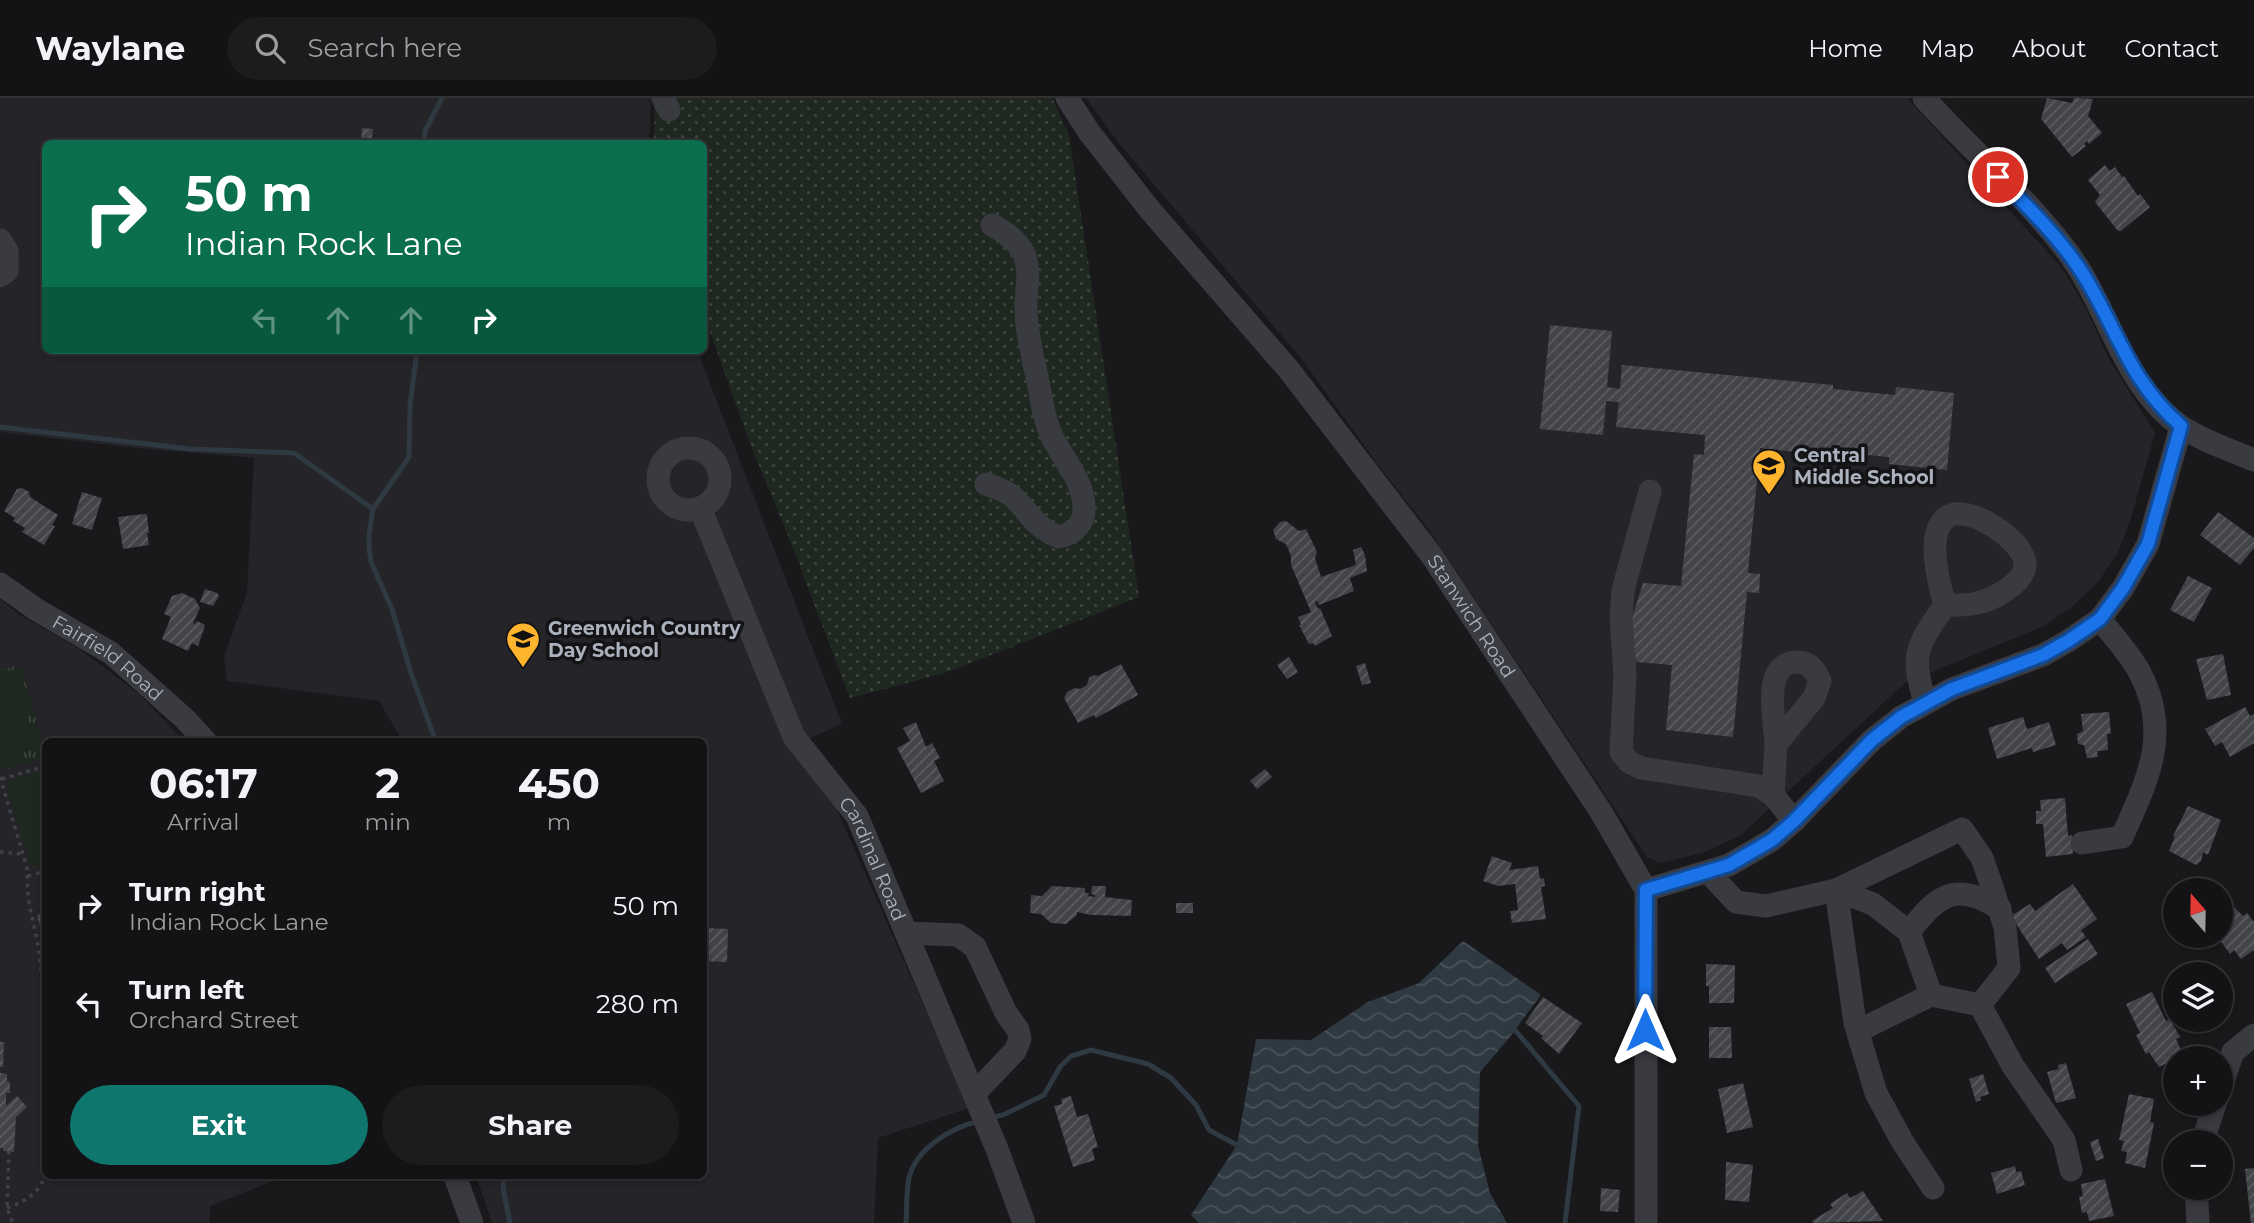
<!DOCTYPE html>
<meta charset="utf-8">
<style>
body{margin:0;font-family:Montserrat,sans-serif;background:#1c1c1e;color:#f1f3f6;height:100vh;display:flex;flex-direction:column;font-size:26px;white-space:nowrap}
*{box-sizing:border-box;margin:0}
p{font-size:23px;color:#9d9ea0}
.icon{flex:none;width:38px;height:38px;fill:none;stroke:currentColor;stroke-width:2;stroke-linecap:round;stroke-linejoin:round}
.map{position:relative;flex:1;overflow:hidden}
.details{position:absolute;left:42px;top:640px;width:665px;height:441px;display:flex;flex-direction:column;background:#131315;border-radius:10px;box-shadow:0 4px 10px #0003,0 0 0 2px #323234}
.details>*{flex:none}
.hud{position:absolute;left:42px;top:42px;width:665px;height:214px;border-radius:10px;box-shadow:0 4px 10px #0003,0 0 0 2px #323234;background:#0b6e4f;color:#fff;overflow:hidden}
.needle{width:46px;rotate:340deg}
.buttons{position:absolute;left:2163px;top:780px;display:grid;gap:14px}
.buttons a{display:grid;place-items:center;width:70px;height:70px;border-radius:50%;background:#131315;box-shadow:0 4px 10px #0003,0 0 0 2px #323234;font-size:35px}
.pin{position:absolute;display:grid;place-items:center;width:60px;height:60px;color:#fff;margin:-30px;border:4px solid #fff;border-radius:50%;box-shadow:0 2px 7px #0007}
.me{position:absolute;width:77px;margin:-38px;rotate:0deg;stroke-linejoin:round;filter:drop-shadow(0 0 5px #0008)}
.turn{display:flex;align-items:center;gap:24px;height:147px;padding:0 28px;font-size:32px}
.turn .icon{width:91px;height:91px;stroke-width:2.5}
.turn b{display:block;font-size:49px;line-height:60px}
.lanes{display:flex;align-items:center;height:66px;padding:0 28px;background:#0003;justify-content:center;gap:35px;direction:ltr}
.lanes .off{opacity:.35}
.eta{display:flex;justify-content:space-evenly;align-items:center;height:119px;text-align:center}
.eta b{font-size:42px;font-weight:700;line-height:49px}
.cta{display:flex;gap:14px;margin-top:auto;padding:14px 28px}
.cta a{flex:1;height:80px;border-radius:42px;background:#0f766e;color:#fff;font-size:28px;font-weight:700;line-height:80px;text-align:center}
.cta a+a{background:#1c1c1e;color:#f1f3f6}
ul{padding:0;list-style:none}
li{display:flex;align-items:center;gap:21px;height:98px;padding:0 28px}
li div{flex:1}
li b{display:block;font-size:26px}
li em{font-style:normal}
header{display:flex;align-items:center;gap:42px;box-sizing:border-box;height:98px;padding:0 35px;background:#131315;border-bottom:2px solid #323234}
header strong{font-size:33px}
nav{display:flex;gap:38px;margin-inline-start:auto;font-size:24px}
.search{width:490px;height:63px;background:#1c1c1e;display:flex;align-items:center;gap:18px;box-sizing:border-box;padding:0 24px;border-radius:38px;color:#9d9ea0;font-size:26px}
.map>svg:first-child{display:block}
</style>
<header>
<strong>Waylane</strong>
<div class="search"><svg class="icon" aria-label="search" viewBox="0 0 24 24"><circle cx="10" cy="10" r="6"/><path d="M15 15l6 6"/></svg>Search here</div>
<nav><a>Home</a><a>Map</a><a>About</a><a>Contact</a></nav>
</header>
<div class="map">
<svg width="2254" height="1125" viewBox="0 0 2254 1125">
<defs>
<pattern id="grass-dots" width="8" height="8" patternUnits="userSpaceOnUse" patternTransform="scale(1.75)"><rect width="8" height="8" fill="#1f2820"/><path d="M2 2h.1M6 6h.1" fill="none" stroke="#3d453e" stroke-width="1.8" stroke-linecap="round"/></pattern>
<pattern id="park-tufts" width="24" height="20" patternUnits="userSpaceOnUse" patternTransform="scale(1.75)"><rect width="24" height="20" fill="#1f2820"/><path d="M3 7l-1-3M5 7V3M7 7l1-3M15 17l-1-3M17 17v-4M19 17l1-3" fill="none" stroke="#3d453e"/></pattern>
<pattern id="water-waves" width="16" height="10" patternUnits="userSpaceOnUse" patternTransform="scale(1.75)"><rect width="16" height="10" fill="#2e3942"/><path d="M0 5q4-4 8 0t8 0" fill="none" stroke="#4a535b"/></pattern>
<pattern id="building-hatch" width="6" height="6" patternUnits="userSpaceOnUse" patternTransform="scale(1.75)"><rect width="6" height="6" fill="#434449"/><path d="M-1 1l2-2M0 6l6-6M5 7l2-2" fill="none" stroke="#5b5d61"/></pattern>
</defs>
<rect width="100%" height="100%" fill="#19191c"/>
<g fill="#252529">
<polygon points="0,0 651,0 649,45 46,46 46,252 697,252 842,626 806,642 969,1010 878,1040 874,1125 492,1125 476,1078 704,1078 704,644 403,644 379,603 227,583 224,559 247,494 254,360 128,349 0,334"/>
<polygon points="1086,0 1907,0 2062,170 2086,211 2110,263 2155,335 2131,420 2118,455 2098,484 2074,507 2044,528 1905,585 1741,737 1703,755 1660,765 1647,759 1427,429 1384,375 1300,259 1118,44"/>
<polygon points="0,501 20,517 78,550 139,596 185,644 46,644 46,1078 286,1078 210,1108 210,1125 0,1125"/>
</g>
<polygon fill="url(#grass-dots)" points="655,0 1052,0 1069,37 1139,499 945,575 850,600 791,445 749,343 704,217 704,46 654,46"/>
<polygon fill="url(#park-tufts)" points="15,568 22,572 45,653 42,660 6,672 1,671 0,666 0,573"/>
<g fill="#1f2820">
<polygon points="16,585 35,648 6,657 0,636 0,590"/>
<polygon points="45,671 45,765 36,769 30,766 6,688 11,682"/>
</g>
<polygon fill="url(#water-waves)" points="1463,843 1541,897 1509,940 1480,974 1478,1048 1490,1095 1507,1125 1199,1125 1191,1117 1237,1047 1256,941 1311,942 1368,904 1419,885"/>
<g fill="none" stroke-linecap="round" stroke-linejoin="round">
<g stroke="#2e3942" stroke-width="5">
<polyline points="424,46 425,33 442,0"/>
<polyline points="417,252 410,307 409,359 373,411 369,436 369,449 371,464 392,511 411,575 436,644"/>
<polyline points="0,329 190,351 294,355 373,411"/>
<polyline points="1511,932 1515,932 1579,1008 1565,1125"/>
<polyline points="989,1020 1003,1017 1044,997 1060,969 1071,958 1091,952 1148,966 1171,980 1196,1007 1209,1032 1237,1047 1242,1044"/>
<polyline points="504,1078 503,1090 510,1125"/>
<path d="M906,1125C907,1111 906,1094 909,1080C916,1050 952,1029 980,1023"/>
</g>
</g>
<g fill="url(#building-hatch)">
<polygon points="2047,0 2072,5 2074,0 2093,1 2088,18 2102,35 2089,46 2087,43 2084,46 2086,48 2072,59 2041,21"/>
<polygon points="362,30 373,31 371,46 361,46"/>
<polygon points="2105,67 2110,73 2115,69 2122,79 2124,78 2138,98 2140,96 2150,109 2121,133 2118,133 2095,104 2100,97 2088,82"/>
<polygon points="1550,227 1612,233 1607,289 1620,291 1622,267 1833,287 1833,291 1895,297 1896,289 1954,295 1947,372 1889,366 1889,359 1827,353 1827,357 1760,350 1748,475 1760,476 1759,495 1747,494 1733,639 1666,632 1672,567 1636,564 1631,523 1643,485 1681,488 1694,356 1704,357 1705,337 1616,329 1619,304 1606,303 1603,337 1540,331"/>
<polygon points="22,390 29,394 30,399 58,417 52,427 55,428 44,447 22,434 25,430 13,423 15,420 4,413 17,391"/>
<polygon points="82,394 102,400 92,432 72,426"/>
<polygon points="2218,414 2254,440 2254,450 2240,467 2200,437"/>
<polygon points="145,416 147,417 149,435 147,435 149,447 123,451 118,419"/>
<polygon points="1286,423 1299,433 1306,431 1317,454 1315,460 1321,479 1356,467 1353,452 1361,449 1365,457 1367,473 1350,480 1354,493 1319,507 1317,503 1315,504 1318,511 1320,510 1332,538 1315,548 1313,545 1309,546 1299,527 1301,527 1298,519 1311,514 1291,467 1291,458 1286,446 1276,441 1273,432 1280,424"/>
<polygon points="2188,478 2212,490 2194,524 2170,512"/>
<polygon points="205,491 217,495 219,498 213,508 200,504"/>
<polygon points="182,495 195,501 200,510 193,525 195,526 197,523 205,527 198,548 192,545 188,553 162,541 171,519 164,516 172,498"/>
<polygon points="2223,556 2231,597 2207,602 2196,561"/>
<polygon points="1289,559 1298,574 1287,581 1277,567"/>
<polygon points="1365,565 1371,585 1362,587 1356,568"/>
<polygon points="1121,566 1138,597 1096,620 1094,617 1078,625 1064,600 1067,594 1075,590 1080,591 1087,587 1089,580 1094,577 1098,578"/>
<polygon points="2245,609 2250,618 2254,616 2254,645 2230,659 2222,644 2215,648 2205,631"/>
<polygon points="2109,614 2111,636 2107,636 2108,652 2097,653 2098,659 2087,660 2084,647 2078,646 2077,636 2083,633 2081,616"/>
<polygon points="2023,619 2027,631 2049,624 2056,647 2033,654 2032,650 1997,661 1988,630"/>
<polygon points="916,624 926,649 932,645 940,660 934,663 944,683 921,695 897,650 910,643 903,630"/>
<polygon points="1265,671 1272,679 1257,691 1250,683"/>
<polygon points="2065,700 2068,738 2072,737 2073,756 2046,759 2043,726 2036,726 2036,713 2041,713 2040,702"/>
<polygon points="2188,708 2221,722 2208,757 2203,754 2201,763 2196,767 2169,753 2175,739 2173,738"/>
<polygon points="1492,758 1512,765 1509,772 1538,768 1540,781 1544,780 1545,788 1541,789 1546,821 1512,825 1510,813 1518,812 1515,786 1498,788 1483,783"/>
<polygon points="2073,786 2097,821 2081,832 2086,839 2067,852 2062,845 2039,861 2011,818 2030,806 2035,813"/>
<polygon points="1052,788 1085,790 1085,795 1089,795 1088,798 1095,799 1095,797 1091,796 1092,788 1106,788 1105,799 1132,802 1131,818 1091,817 1077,814 1077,817 1066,826 1051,825 1041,816 1030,815 1031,797 1042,798"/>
<rect x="1176" y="805" width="17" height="10"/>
<polygon points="2235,810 2243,818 2247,815 2254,824 2254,852 2241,861 2234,852 2230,856 2217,838 2221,838 2221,816 2225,813 2227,815"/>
<polygon points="46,814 46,830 41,832 37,817"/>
<polygon points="704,830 728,831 727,864 704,863"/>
<polygon points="2088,841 2098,856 2055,885 2045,870"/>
<polygon points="1706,866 1735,867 1734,905 1709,905 1709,888 1706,888"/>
<polygon points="2152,894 2166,923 2170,921 2180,939 2176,941 2183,957 2159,969 2149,954 2146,956 2136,937 2140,935 2126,906"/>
<polygon points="1543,899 1582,925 1559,956 1541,940 1543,938 1525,925"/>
<polygon points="1709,929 1731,929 1732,960 1709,960"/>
<polygon points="0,944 4,944 3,969 0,969"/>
<polygon points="2066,965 2076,1000 2056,1005 2047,974 2059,971 2058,967"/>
<polygon points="0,975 7,976 7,983 10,984 10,995 6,995 6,1008 17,998 27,1009 16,1019 14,1054 3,1053 3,1050 0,1050"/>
<polygon points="1983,976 1989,996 1980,999 1981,1002 1976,1004 1969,981"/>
<polygon points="1743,985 1753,1029 1727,1035 1718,991"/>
<polygon points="2129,996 2154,1001 2150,1024 2154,1025 2145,1070 2125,1065 2127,1054 2121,1053 2124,1043 2119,1042"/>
<polygon points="1071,998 1077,1019 1088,1016 1098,1049 1092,1051 1095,1062 1073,1069 1054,1008 1062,1006 1061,1001"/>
<polygon points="2098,1041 2104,1060 2096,1063 2090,1044"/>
<polygon points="1726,1064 1753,1067 1749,1104 1725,1102"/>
<polygon points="2015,1068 2016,1074 2021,1073 2025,1087 1997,1096 1991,1075"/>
<polygon points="2254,1070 2254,1125 2251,1125 2245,1071"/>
<polygon points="2105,1081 2114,1118 2089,1123 2087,1114 2082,1115 2079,1099 2083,1098 2081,1086"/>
<polygon points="1601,1090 1620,1092 1618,1114 1600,1113"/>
<polygon points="1863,1093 1883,1123 1814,1125 1812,1123 1833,1110 1830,1106 1847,1095 1850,1100"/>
</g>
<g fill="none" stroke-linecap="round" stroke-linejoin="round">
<g stroke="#404249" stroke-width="3.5" stroke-dasharray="3.5 5" stroke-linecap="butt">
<polyline points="121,644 124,643"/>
<polyline points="0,679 27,770 28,800 38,847 46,912"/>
<polyline points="2,681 46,668"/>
<polyline points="0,754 22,756"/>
<polyline points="28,778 46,773"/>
<polyline points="9,1053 7,1110 13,1125"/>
<path d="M7,1110C26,1103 40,1095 46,1075"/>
</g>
<g stroke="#3a3b41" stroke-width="23">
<polyline points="663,0 669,12"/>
<path id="s1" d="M1067,0L1089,34L1150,112L1289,272L1432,458L1601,714L1646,792V1125"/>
<path d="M1924,0C1970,51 2024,97 2066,152C2108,206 2122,288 2182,329C2203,343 2230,352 2254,362"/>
<polyline points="0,142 7,153 7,173 0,178"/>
<circle cx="689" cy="381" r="31"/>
<path d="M986,386C995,389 1004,392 1012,398C1031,415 1032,428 1059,439C1074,436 1085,425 1084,409C1083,383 1065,363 1053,341C1045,325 1042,306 1039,289C1034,263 1026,236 1026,209C1026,192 1031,173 1024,156C1017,142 1005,134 992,127"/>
<polyline points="1650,393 1623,492 1621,518 1625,577 1621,654 1629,664 1641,670 1759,688 1773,697 1794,723"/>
<path id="s2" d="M700,410L794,639L857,718L997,1051L1024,1125"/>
<path id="s3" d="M0,486L37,512L111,555L185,621L206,644"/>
<path d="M1925,604C1910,555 1917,548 1945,507C1939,486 1925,435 1947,419C1968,404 2027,444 2025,468C2024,478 2014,487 2006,492C1986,506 1968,508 1945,507"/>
<path d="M1773,697L1776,646L1814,600L1820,583C1815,572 1809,563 1796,564C1761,566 1775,623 1776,646"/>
<path d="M2082,745L2122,739C2148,681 2172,634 2139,573C2128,554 2113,538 2100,521"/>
<polyline points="1709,775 1736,804 1766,808 1836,792 1873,806 1909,834 1931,897 1980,907 2013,968 2064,1042 2071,1072"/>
<polyline points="1646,792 1729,767 1772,742 1794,723 1872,642 1901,619 1952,591 2043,557 2068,543 2100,521 2123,490 2148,446 2181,329"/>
<path d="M1909,834C1938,796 1956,783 2000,811"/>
<polyline points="907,835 958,837 975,849 1006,915 1018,932 1020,941 1015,953 974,996"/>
<polyline points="1858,933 1931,897"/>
<polyline points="2221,989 2233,954 2254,937"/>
<polyline points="2202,1045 2215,1006"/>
<polyline points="455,1078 472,1125"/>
<polyline points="1933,1090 1902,1043 1876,995 1855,925 1836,792 1962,731 1982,760 1990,783 2005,829 2009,870 1980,907"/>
<polyline points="2196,1090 2198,1125"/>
</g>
</g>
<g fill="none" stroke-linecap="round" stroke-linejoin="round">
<g stroke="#114b97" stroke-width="18">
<path id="route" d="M1645,932L1646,792L1729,767L1772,742L1794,723L1872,642L1901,619L1952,591L2043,557L2068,543L2100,521L2123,490L2148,446L2181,328C2128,281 2119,234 2083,176C2060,140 2028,109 1998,79"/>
</g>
<use href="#route" stroke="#1a73e8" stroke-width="12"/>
</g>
<defs>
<g id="school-pin" transform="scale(1.75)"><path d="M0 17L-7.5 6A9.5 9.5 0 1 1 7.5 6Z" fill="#ffb42e" stroke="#141417"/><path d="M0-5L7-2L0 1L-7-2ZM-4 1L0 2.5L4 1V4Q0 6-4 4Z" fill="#111"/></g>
</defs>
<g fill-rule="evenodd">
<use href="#school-pin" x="1769" y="368"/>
<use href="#school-pin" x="523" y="541"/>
</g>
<g text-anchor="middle" stroke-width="7" stroke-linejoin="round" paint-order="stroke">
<g font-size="19" font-weight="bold" fill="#abb1bd" stroke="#141417" text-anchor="start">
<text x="1794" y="364">Central<tspan x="1794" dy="22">Middle School</tspan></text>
<text x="548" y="537">Greenwich Country<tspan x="548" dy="22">Day School</tspan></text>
</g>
<g font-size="19" fill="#abb1bd" stroke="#141417">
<text dy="7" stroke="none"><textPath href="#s1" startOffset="658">Stanwich Road</textPath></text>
<text dy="7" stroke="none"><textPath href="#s3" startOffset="131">Fairfield Road</textPath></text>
<text dy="7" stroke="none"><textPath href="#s2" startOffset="394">Cardinal Road</textPath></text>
</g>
</g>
</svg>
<div class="buttons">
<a><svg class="needle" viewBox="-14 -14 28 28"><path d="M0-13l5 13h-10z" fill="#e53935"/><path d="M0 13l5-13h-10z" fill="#9d9ea0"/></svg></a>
<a><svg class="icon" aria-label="layers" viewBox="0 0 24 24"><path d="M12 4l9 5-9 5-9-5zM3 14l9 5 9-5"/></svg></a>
<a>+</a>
<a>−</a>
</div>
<div class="pin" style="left:1998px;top:79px;background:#d93025"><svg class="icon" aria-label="arrive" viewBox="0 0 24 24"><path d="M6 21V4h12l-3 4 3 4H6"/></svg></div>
<svg class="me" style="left:1645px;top:932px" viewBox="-20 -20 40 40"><path d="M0-17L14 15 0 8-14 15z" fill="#1a73e8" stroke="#fff" stroke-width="4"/></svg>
<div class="hud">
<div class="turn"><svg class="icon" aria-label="right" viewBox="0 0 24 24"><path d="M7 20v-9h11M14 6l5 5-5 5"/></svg><div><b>50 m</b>Indian Rock Lane</div></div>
<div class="lanes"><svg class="icon off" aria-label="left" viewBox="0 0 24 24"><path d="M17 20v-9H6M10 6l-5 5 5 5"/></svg><svg class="icon off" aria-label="ahead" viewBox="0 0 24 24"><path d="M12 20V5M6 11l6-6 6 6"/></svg><svg class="icon off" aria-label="ahead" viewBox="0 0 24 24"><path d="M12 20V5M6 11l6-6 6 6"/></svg><svg class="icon" aria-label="right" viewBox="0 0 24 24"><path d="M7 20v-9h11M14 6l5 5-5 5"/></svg></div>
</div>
<section class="details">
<div class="eta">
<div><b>06:17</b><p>Arrival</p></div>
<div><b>2</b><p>min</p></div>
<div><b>450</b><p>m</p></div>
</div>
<ul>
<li><svg class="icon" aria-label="right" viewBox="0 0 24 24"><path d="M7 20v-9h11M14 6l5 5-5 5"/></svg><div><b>Turn right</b><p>Indian Rock Lane</p></div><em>50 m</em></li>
<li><svg class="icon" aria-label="left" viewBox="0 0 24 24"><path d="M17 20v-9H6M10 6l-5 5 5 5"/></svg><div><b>Turn left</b><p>Orchard Street</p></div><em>280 m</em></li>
</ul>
<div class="cta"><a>Exit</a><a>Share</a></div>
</section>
</div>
